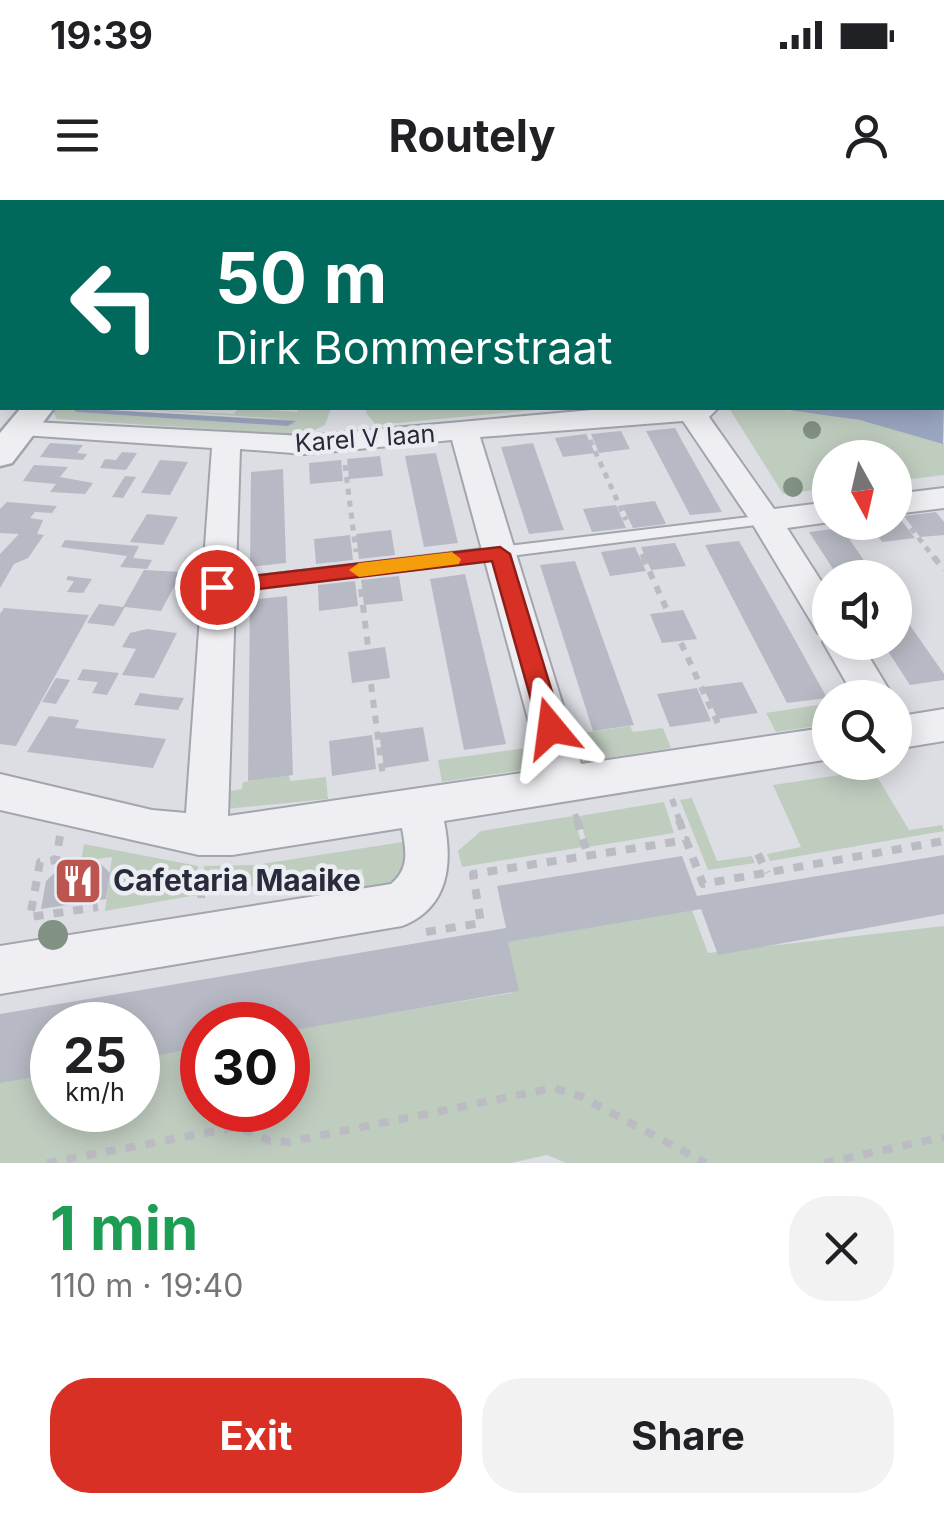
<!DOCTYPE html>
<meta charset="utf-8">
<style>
body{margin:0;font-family:Inter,sans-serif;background:#f2f2f2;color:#202124;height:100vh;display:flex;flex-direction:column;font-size:38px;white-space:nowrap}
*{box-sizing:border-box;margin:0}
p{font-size:32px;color:#757577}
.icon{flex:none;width:55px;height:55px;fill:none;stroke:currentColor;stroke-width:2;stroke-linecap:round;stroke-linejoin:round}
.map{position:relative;height:963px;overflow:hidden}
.side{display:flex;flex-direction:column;background:#fff;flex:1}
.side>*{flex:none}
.guide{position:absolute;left:0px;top:0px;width:945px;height:210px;box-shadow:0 5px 25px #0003;background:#00695c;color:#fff;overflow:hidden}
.needle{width:65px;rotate:172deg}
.fabs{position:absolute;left:812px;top:240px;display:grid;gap:20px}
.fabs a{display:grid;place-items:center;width:100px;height:100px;border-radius:50%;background:#fff;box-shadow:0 5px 25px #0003;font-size:50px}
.speed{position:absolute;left:30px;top:802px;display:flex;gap:20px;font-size:50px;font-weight:700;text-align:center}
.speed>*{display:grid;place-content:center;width:130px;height:130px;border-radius:50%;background:#fff;box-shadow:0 5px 25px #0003;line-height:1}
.speed small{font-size:25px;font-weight:400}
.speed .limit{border:15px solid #d22;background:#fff;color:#111}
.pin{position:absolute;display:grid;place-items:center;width:85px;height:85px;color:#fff;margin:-42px;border:5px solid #fff;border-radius:50%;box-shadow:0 2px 10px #0007}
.me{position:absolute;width:110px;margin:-55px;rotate:344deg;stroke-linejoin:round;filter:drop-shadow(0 0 8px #0008)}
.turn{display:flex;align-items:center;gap:35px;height:210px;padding:0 50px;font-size:45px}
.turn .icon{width:130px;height:130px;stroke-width:2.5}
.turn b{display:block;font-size:70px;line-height:85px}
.round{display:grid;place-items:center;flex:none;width:105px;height:105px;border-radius:40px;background:#f2f2f2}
.head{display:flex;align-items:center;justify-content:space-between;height:170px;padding:0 50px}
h1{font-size:60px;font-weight:700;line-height:75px;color:#1e9e55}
.cta{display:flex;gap:20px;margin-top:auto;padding:20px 50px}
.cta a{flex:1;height:115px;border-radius:40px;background:#d93025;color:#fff;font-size:40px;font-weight:700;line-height:115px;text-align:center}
.cta a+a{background:#f2f2f2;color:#202124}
.status{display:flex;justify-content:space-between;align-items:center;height:70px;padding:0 50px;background:#fff;direction:ltr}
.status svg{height:28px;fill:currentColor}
header{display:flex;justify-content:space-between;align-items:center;height:130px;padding:0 50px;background:#fff;font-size:45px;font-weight:700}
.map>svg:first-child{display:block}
</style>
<div class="status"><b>19:39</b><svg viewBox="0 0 49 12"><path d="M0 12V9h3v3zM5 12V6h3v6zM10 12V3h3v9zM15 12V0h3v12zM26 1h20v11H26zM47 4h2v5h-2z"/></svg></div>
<header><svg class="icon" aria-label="menu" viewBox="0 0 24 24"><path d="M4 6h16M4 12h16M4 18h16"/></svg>Routely<svg class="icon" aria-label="person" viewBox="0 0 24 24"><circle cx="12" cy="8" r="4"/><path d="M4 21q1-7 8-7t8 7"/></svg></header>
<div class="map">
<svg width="944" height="963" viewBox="0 0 944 963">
<rect width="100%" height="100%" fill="#dcdee4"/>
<g fill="#bfcdbf">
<polygon points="56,208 296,220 123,208 234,214 238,208 297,212 299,208 331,208 325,225 304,235 57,219 53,212"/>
<polygon points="367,208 555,208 376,225 366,213"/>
<path d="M729,208C799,208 878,218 944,243V275L895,281V258H830V288L783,294Z"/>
<polygon points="830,503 830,524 776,532 766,513"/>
<polygon points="630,526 633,532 663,528 671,548 576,563 568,535"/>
<polygon points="542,546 547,566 442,582 438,560"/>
<polygon points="873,570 909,630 942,625 944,631 770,661 767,654 801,647 773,585"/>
<polygon points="289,575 290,581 326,577 328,599 225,609 225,592 242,589 243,582"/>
<polygon points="692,598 717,661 752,656 755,663 708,670 680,600"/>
<polygon points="664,602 674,633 588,647 579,616"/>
<polygon points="573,616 583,647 462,667 458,651 481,631"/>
<polygon points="409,641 406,679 365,693 362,669 204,694 204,666 255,665"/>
<polygon points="84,644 198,666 197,695 105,711 112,657 81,661"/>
<polygon points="692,710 708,753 944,726 944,963 566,963 547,955 510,963 0,963 0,878 52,870 52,910 138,910 138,855 202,845 202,910 288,910 288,830 512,793 502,743"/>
</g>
<g fill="#9ba6c1">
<polygon points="944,205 943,244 860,220 774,208"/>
<polygon points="73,208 296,221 288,226 76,212"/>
</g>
<g fill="#b7bac4">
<polygon points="675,228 682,241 722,312 690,315 646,231"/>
<polygon points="621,231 630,249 599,253 591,234"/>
<polygon points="586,234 595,253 563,257 555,238"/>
<polygon points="50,243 83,245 77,253 87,254 83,260 40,257"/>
<polygon points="533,243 558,314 564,330 529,334 501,247"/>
<polygon points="122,252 137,253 126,270 100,268 105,259 116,260"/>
<polygon points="436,253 458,343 424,347 405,256"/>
<polygon points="380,256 383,276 349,279 347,259"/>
<polygon points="160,260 188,262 170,295 141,293"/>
<polygon points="341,260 343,281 310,284 309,263"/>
<polygon points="34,265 68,267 60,277 93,283 85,294 50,292 56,284 23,281"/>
<polygon points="283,269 286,363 250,367 251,272"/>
<polygon points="125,276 136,277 123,298 112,297"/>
<polygon points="655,301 666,324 633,328 622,305"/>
<polygon points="7,302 57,306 52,313 35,312 30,318 43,320 37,334 44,335 28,358 14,364 0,388 0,354 19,334 0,333 0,309"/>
<polygon points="616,305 626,328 592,332 583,309"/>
<polygon points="936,312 944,322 944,335 920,337 904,316"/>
<polygon points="147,314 178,317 163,345 130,342"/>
<polygon points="898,316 915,338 882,342 868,322 895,322"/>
<polygon points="842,328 852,343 876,378 839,378 809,332"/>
<polygon points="391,330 395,355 359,359 356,334"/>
<polygon points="350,335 353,360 316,364 314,339"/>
<polygon points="65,340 139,346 133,358 152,360 147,369 120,367 127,356 61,347"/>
<polygon points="739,341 790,431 827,498 787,503 705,345"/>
<polygon points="675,343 686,366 651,370 641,347"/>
<polygon points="635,347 646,371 610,376 601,352"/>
<polygon points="575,361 610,459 634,525 593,531 540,365"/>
<polygon points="144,370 182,372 161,411 125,407 114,426 87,423 99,404 123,407"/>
<polygon points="465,374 506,544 464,550 430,379"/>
<polygon points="68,376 92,379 83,393 67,392 74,381 66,380"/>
<polygon points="399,376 403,401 364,405 361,380"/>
<polygon points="355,381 358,406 319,411 318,385"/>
<polygon points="287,396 293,575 248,581 250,400"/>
<polygon points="895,404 944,474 944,480 910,485 882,442 895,442"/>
<polygon points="4,408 89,415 16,546 0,544 0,414"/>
<polygon points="683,410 697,439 662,443 650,414"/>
<polygon points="147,429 177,433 154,478 122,475 136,449 122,447 130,433"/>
<polygon points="385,447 390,478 352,483 348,452"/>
<polygon points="83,469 119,473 107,495 92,493 98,482 77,480"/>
<polygon points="56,478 70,480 56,504 42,502"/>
<polygon points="742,482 758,513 718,519 703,487"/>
<polygon points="697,488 711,521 670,527 657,494"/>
<polygon points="140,493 154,495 184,498 178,510 134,505"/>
<polygon points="49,516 79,520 75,528 166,539 153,568 27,552"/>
<polygon points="423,527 429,561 384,568 379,533"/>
<polygon points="372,535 376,569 332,576 329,541"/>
<polygon points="944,655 944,714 718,755 701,709 508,742 519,791 288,831 288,825 202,825 202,847 138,859 138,825 52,825 52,874 0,883 0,814 506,728 497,686 682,656 697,696"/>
<polygon points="95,658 110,673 106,699 41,709 46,681 65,663"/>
</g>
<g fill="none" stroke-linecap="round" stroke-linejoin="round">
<g stroke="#a2a5ad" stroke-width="4">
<polygon id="service" points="766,315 773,320 771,323 217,393 209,387 217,381"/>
</g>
<g stroke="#a2a5ad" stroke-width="4">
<g id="minor">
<polygon points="683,0 703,0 704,2 685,2"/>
<polygon points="817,0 837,0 838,2 819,2"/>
<polygon points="944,0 944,12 942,12 942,2 935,2"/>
<polygon points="0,2 4,2 2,14 0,14"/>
<rect x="942" y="180" width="2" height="16"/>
<path d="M614,208H718L709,217L774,309L830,302V322L787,328L830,395V442H860L894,498H855L823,442L826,436L818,433L752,323L683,221L480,237L581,564L830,527V559L444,621C453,665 448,708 402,726L0,794V746L391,684C410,668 406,651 402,628L232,655H199L0,610V574L152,610L186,613L212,248L23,235L13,233L9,227L13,221L305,236ZM452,240L542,570L228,616L240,249L305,254Z"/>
<polygon points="944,288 944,308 895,314 895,294"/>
<polygon points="944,509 944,541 895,549 895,517"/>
</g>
</g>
<g stroke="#a2a5ad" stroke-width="5">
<polygon id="tertiary" points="21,208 54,208 12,263 0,266 0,233"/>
</g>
<g stroke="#bbbcc3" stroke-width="4" stroke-dasharray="5 5" stroke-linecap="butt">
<polyline points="510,2 517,0"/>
<polyline points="942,34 944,38"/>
</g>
<g stroke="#bbbcc3" stroke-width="5" stroke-dasharray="6 6" stroke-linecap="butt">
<polyline points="590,240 626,320"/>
<polyline points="345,265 356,352"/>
<polyline points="911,328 935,359"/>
<polyline points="642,354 644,359"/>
</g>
<g stroke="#bbbcc3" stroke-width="6" stroke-dasharray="8 8" stroke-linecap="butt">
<polyline points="643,357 666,408"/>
<polyline points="934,357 944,370"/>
<polyline points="361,389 368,447"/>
<polyline points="681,443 720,528"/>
<polyline points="371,484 383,577"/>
<polyline points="841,570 888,563"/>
<polyline points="672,599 680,622"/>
<polyline points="575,614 578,622"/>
</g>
<g stroke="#bbbcc3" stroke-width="8" stroke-dasharray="10 10" stroke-linecap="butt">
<polyline points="577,620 588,656"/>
<polyline points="679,620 686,640"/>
<polyline points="60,636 56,660 40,662 30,717 98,707"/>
<polyline points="758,654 767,673"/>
<polyline points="201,698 202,671"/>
<polyline points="426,732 481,723 473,674 686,640 703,684 944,641"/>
<polyline points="211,910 211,931"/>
<polyline points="47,963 237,927 270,941 289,942 553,888 580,896 706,963"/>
<polyline points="824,963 944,937"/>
</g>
<use href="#service" fill="#efeff3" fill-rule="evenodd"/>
<use href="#minor" fill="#efeff3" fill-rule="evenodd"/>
<use href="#tertiary" fill="#efeff3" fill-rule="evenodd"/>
</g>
<g fill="#819285">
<circle cx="812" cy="230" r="9"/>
<circle cx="793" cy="287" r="10"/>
<circle cx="53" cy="735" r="15"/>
</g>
<polygon fill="#d93025" stroke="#8d1f18" stroke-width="2.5" points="500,347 510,354 563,528 551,538 539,528 492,361 217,394 206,387 217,380"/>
<polygon fill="#f59e0b" points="452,352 461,359 459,364 359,377 349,370 359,363"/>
<defs>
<g id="restaurant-square" transform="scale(2.5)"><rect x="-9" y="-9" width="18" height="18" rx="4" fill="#bc544f" stroke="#ebedf3"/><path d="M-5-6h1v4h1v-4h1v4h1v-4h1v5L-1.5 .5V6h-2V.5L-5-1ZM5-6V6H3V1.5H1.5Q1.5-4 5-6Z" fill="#fff"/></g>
</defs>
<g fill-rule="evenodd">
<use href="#restaurant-square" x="78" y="681"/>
</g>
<g text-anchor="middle" stroke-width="9" stroke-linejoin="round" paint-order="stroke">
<g font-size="25" fill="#282b39" stroke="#ebedf3">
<text transform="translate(365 238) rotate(-4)" y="9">Karel V laan</text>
</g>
<g font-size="30" font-weight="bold" fill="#282b39" stroke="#ebedf3" text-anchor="start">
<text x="113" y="691">Cafetaria Maaike</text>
</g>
</g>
</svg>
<div class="fabs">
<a><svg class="needle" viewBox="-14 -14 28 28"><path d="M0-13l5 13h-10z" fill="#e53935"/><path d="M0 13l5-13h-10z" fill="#757577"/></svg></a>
<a><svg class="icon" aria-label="sound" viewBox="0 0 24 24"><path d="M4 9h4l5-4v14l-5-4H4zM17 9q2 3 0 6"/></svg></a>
<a><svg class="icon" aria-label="search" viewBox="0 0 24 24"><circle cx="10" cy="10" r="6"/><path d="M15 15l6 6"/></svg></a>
</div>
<div class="speed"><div>25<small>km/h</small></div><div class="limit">30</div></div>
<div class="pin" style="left:217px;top:387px;background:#d93025"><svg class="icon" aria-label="arrive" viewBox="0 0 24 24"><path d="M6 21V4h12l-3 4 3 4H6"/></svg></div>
<svg class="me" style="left:551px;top:528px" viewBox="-20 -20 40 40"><path d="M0-17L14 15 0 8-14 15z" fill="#d93025" stroke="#fff" stroke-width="4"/></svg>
<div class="guide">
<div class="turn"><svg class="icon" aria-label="left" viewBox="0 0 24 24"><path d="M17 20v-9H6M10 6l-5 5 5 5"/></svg><div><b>50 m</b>Dirk Bommerstraat</div></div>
</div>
</div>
<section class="side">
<div class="head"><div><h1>1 min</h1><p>110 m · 19:40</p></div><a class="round"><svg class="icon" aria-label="close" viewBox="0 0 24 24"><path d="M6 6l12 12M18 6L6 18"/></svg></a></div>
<div class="cta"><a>Exit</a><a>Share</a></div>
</section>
